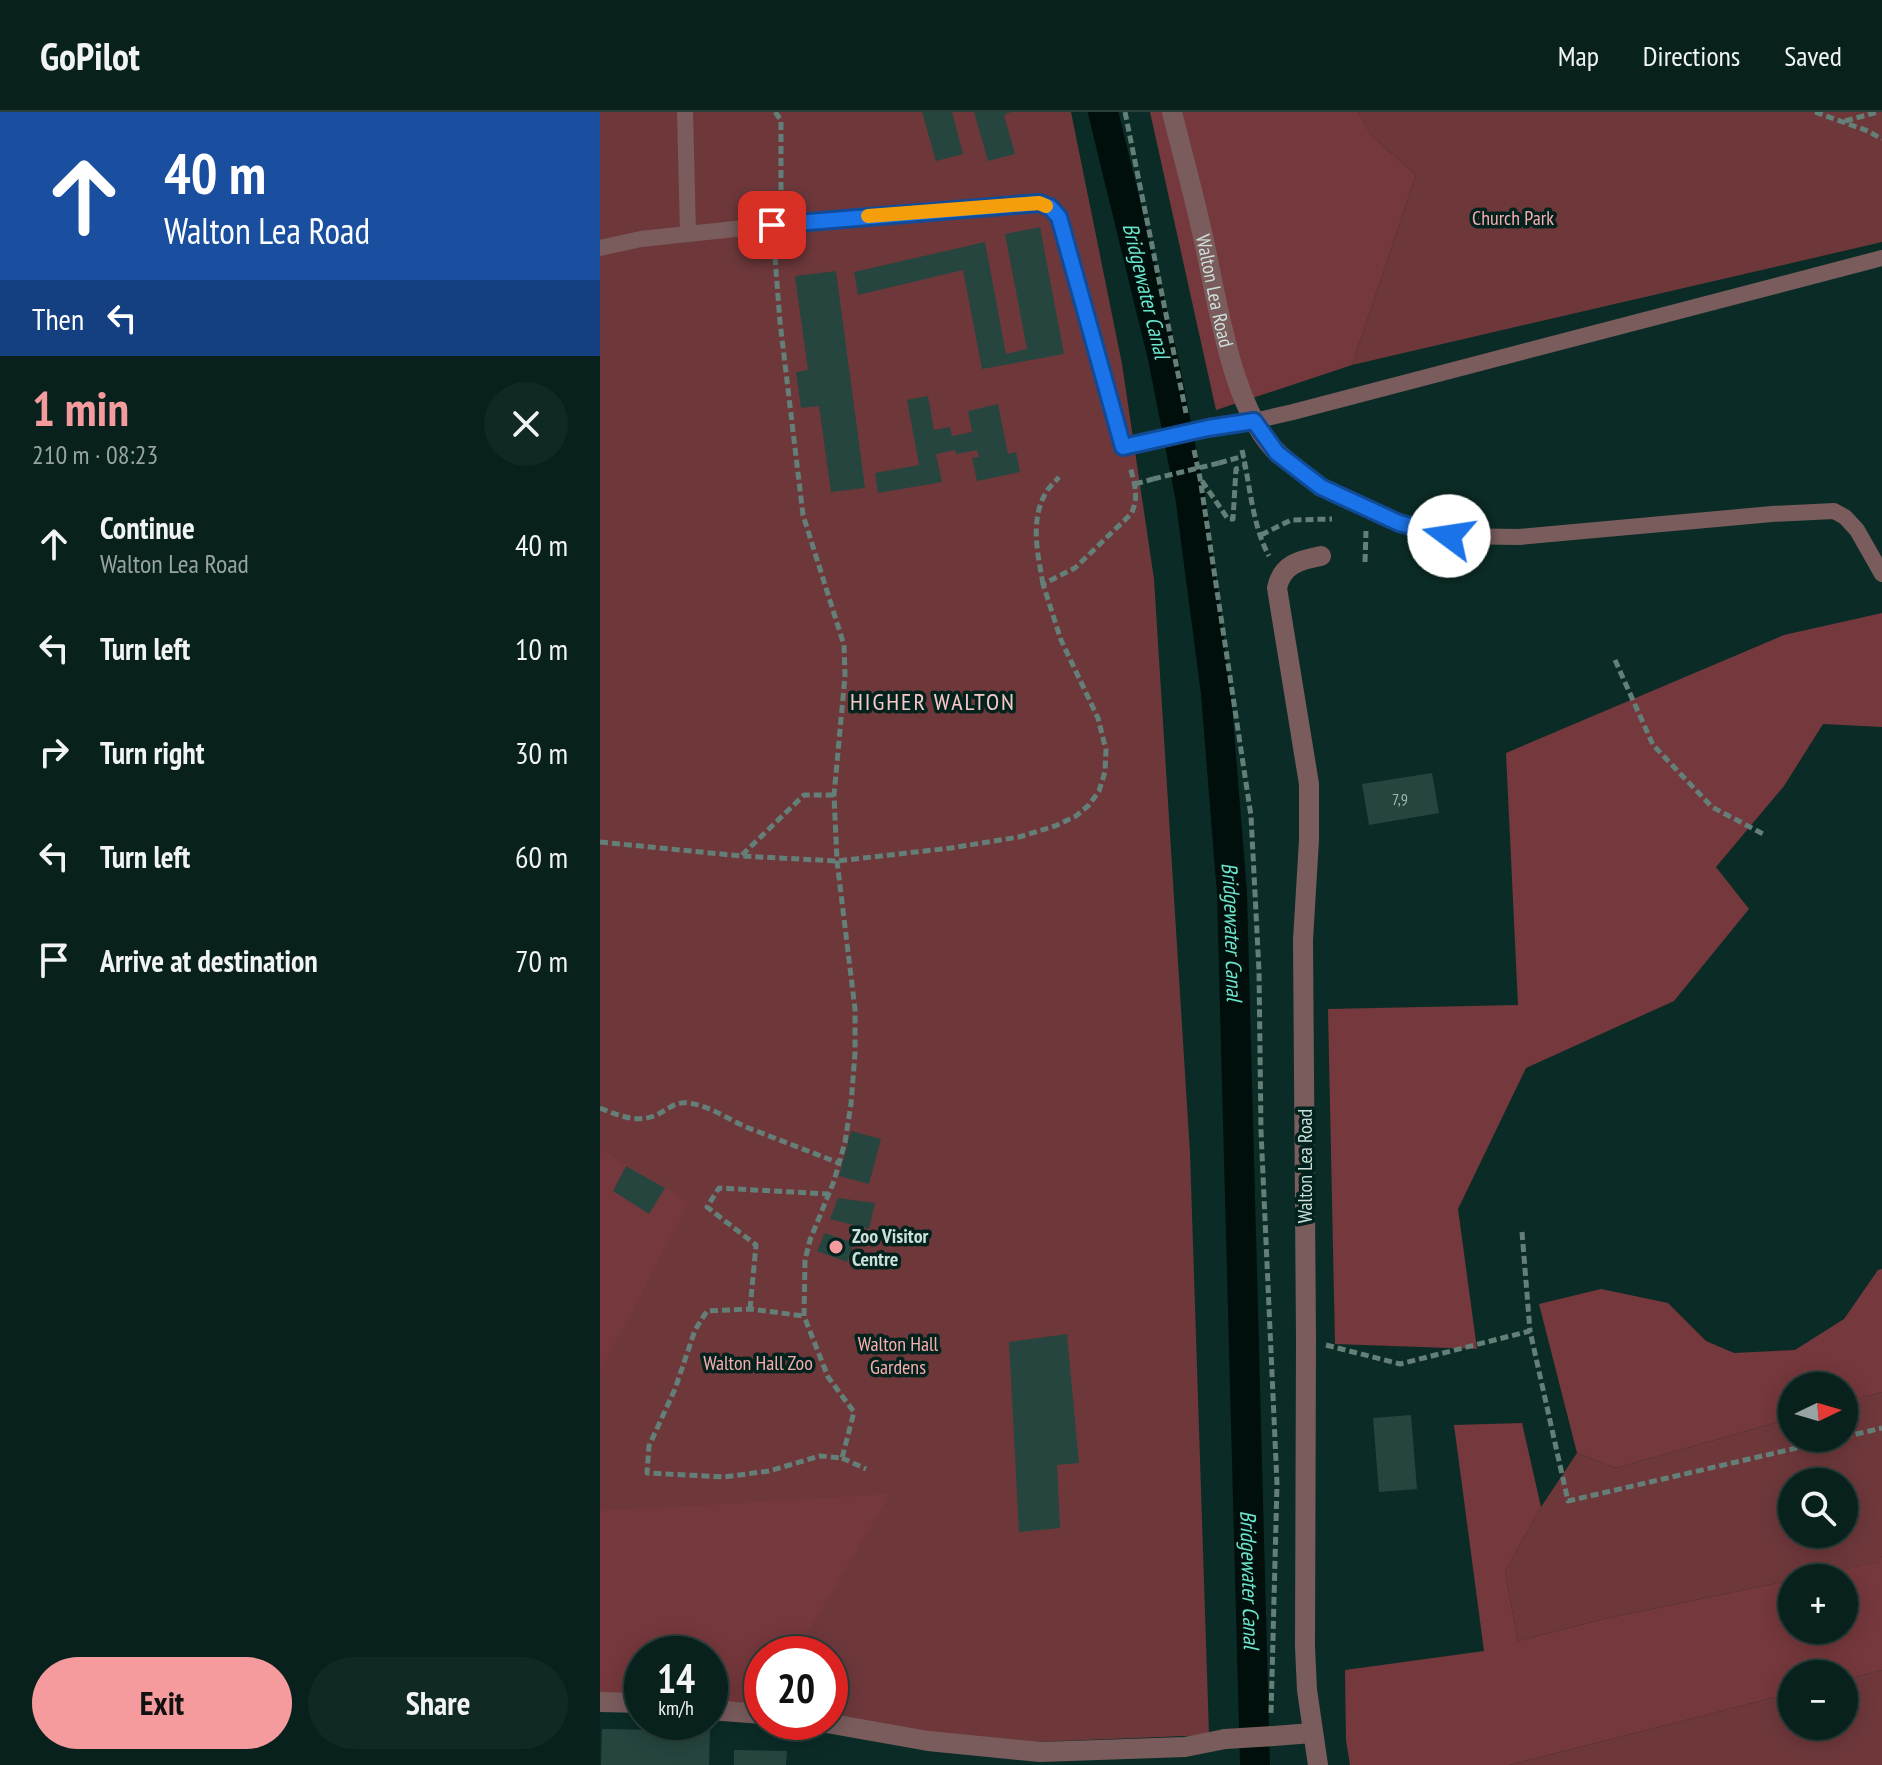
<!DOCTYPE html>
<meta charset="utf-8">
<style>
body{margin:0;font-family:"PT Sans Narrow",sans-serif;background:#112925;color:#f1f3f6;height:100vh;display:flex;flex-direction:column;font-size:30px;white-space:nowrap}
*{box-sizing:border-box;margin:0}
p{font-size:26px;color:#98a3a3}
.icon{flex:none;width:44px;height:44px;fill:none;stroke:currentColor;stroke-width:2;stroke-linecap:round;stroke-linejoin:round}
.map{position:relative;flex:1;overflow:hidden}
.panel{display:flex;flex-direction:column;background:#08211c;width:600px}
.panel>*{flex:none}
.guide{background:#1a4fa0;color:#fff;overflow:hidden}
.needle{width:52px;rotate:85deg}
.controls{position:absolute;left:1178px;top:1260px;display:grid;gap:16px}
.controls a{display:grid;place-items:center;width:80px;height:80px;border-radius:50%;background:#08211c;box-shadow:0 4px 20px #0003,0 0 0 2px #293e3b;font-size:40px}
.speed{position:absolute;left:24px;top:1524px;display:flex;gap:16px;font-size:40px;font-weight:700;text-align:center}
.speed>*{display:grid;place-content:center;width:104px;height:104px;border-radius:50%;background:#08211c;box-shadow:0 4px 20px #0003,0 0 0 2px #293e3b;line-height:1}
.speed small{font-size:20px;font-weight:400}
.speed .limit{border:12px solid #d22;background:#fff;color:#111}
.pin{position:absolute;display:grid;place-items:center;width:68px;height:68px;color:#fff;margin:-34px;border-radius:16px;box-shadow:0 4px 12px #0006}
.me{position:absolute;width:88px;margin:-44px;rotate:284deg;stroke-linejoin:round;filter:drop-shadow(0 0 6px #0008)}
.turn{display:flex;align-items:center;gap:28px;height:168px;padding:0 32px;font-size:36px}
.turn .icon{width:104px;height:104px;stroke-width:2.5}
.turn b{display:block;font-size:56px;line-height:68px}
.then{display:flex;align-items:center;height:76px;padding:0 32px;background:#0003;gap:16px;font-size:30px}
.round{display:grid;place-items:center;flex:none;width:84px;height:84px;border-radius:42px;background:#112925}
.summary{display:flex;align-items:center;justify-content:space-between;height:136px;padding:0 32px}
h1{font-size:48px;font-weight:600;line-height:60px;color:#f59b9e}
.primary-button{display:flex;gap:16px;margin-top:auto;padding:16px 32px}
.primary-button a{flex:1;height:92px;border-radius:48px;background:#f59b9e;color:#111;font-size:32px;font-weight:600;line-height:92px;text-align:center}
.primary-button a+a{background:#112925;color:#f1f3f6}
ul{padding:0;list-style:none}
li{display:flex;align-items:center;gap:24px;height:104px;padding:0 32px}
li div{flex:1}
li b{display:block;font-size:30px}
li em{font-style:normal}
header{display:flex;align-items:center;gap:48px;box-sizing:border-box;height:112px;padding:0 40px;background:#08211c;border-bottom:2px solid #293e3b}
header strong{font-size:38px}
nav{display:flex;gap:44px;margin-inline-start:auto;font-size:28px}
main{display:flex;flex:1;min-height:0}
.map>svg:first-child{display:block}
</style>
<header>
<strong>GoPilot</strong>
<nav><a>Map</a><a>Directions</a><a>Saved</a></nav>
</header>
<main>
<section class="panel">
<div class="guide">
<div class="turn"><svg class="icon" aria-label="ahead" viewBox="0 0 24 24"><path d="M12 20V5M6 11l6-6 6 6"/></svg><div><b>40 m</b>Walton Lea Road</div></div>
<div class="then">Then<svg class="icon" aria-label="left" viewBox="0 0 24 24"><path d="M17 20v-9H6M10 6l-5 5 5 5"/></svg></div>
</div>
<div class="summary"><div><h1>1 min</h1><p>210 m · 08:23</p></div><a class="round"><svg class="icon" aria-label="close" viewBox="0 0 24 24"><path d="M6 6l12 12M18 6L6 18"/></svg></a></div>
<ul>
<li><svg class="icon" aria-label="ahead" viewBox="0 0 24 24"><path d="M12 20V5M6 11l6-6 6 6"/></svg><div><b>Continue</b><p>Walton Lea Road</p></div><em>40 m</em></li>
<li><svg class="icon" aria-label="left" viewBox="0 0 24 24"><path d="M17 20v-9H6M10 6l-5 5 5 5"/></svg><div><b>Turn left</b></div><em>10 m</em></li>
<li><svg class="icon" aria-label="right" viewBox="0 0 24 24"><path d="M7 20v-9h11M14 6l5 5-5 5"/></svg><div><b>Turn right</b></div><em>30 m</em></li>
<li><svg class="icon" aria-label="left" viewBox="0 0 24 24"><path d="M17 20v-9H6M10 6l-5 5 5 5"/></svg><div><b>Turn left</b></div><em>60 m</em></li>
<li><svg class="icon" aria-label="arrive" viewBox="0 0 24 24"><path d="M6 21V4h12l-3 4 3 4H6"/></svg><div><b>Arrive at destination</b></div><em>70 m</em></li>
</ul>
<div class="primary-button"><a>Exit</a><a>Share</a></div>
</section>
<div class="map">
<svg width="1282" height="1653" viewBox="0 0 1282 1653">
<rect width="100%" height="100%" fill="#0b2c26"/>
<g fill="#6e383b" fill-rule="evenodd">
<polygon points="0,0 471,0 522,252 554,467 590,1041 609,1623 437,1630 319,1632 170,1610 230,1610 230,1542 42,1542 0,1594"/>
<polygon points="758,0 1282,0 1282,130 752,253 816,63 771,23"/>
<path d="M1282,1280V1444L1280,1450L1202,1466H1192V1468L1004,1507L918,1529L905,1460L941,1395L977,1341L1016,1356L1192,1306V1326H1244V1291ZM1192,1370H1244V1422H1192Z"/>
<polygon points="1282,1558 1282,1653 909,1653 1192,1581 1192,1614 1244,1614 1244,1568"/>
</g>
<g fill="#75383c">
<polygon points="550,0 758,0 771,23 816,63 752,253 616,298"/>
<polygon points="1282,501 1282,615 1223,612 1184,674 1116,755 1149,797 1074,889 926,956 858,1097 877,1237 735,1232 728,897 918,893 906,641 1184,523"/>
<polygon points="0,1037 89,1090 0,1260"/>
<polygon points="1282,1157 1282,1280 1244,1291 1244,1274 1192,1274 1192,1306 1016,1356 977,1341 939,1192 1001,1177 1068,1191 1106,1229 1134,1241 1195,1238 1244,1207 1278,1158"/>
<polygon points="922,1311 941,1395 905,1460 918,1529 1004,1507 1192,1468 1192,1518 1244,1518 1244,1466 1202,1466 1279,1450 1282,1444 1282,1558 1244,1568 1244,1562 1192,1562 1192,1581 909,1653 750,1653 746,1628 745,1558 884,1539 854,1313"/>
<polygon points="290,1382 195,1542 162,1542 162,1597 110,1601 110,1542 42,1542 42,1595 0,1594 0,1399"/>
</g>
<g fill="none" stroke-linecap="round" stroke-linejoin="round">
<path stroke="#000f0b" stroke-width="30" id="s1" d="M503,0L563,246L590,383L616,581L632,782L655,1653"/>
</g>
<g fill="#26453f">
<polygon points="322,0 352,0 363,42 336,49"/>
<polygon points="374,0 411,0 404,3 415,42 388,49"/>
<polygon points="440,115 464,242 382,257 363,158 258,183 254,160 385,130 406,242 427,237 405,122"/>
<polygon points="236,159 265,376 231,380 219,294 201,296 196,260 208,258 195,164"/>
<polygon points="328,284 334,318 350,315 352,324 372,320 368,299 398,292 408,342 416,340 420,360 377,369 372,346 379,345 377,338 356,342 355,338 336,342 342,370 278,381 275,361 319,353 307,288"/>
<polygon points="832,661 839,701 769,713 762,672"/>
<polygon points="251,1019 281,1027 269,1072 239,1064"/>
<polygon points="26,1054 65,1076 49,1102 13,1079"/>
<polygon points="238,1086 275,1091 269,1117 230,1107"/>
<polygon points="225,1121 254,1131 247,1150 217,1139"/>
<polygon points="467,1222 479,1351 457,1353 460,1416 419,1420 409,1230"/>
<polygon points="811,1303 817,1377 779,1380 773,1306"/>
<polygon points="195,1538 217,1539 217,1542 194,1542"/>
<polygon points="2,1617 110,1619 109,1653 1,1653"/>
<polygon points="134,1638 187,1639 186,1653 134,1653"/>
</g>
<g fill="none" stroke-linecap="round" stroke-linejoin="round">
<g stroke="#647e78" stroke-width="5" stroke-dasharray="8 4" stroke-linecap="butt">
<polyline points="175,0 181,8 181,91"/>
<polyline points="525,0 586,301"/>
<polyline points="1215,0 1268,19 1282,27"/>
<polyline points="1245,9 1278,0"/>
<polyline points="174,133 180,210 203,403 244,533 245,564 234,683 237,749 255,897 255,941 251,992 245,1030 234,1069 210,1128 205,1148 204,1204 228,1265 254,1300 242,1346 220,1344 169,1359 124,1365 47,1361 49,1334 75,1277 95,1218 107,1199 150,1197 204,1204"/>
<polyline points="594,338 600,366 651,704 659,859 661,1019 677,1372 671,1603"/>
<path d="M642,338C650,372 652,413 669,444"/>
<polyline points="619,351 644,344"/>
<polyline points="602,369 628,407 633,407 636,357 646,354"/>
<polyline points="535,372 553,367"/>
<polyline points="661,423 691,408 732,407"/>
<polyline points="850,443 851,462"/>
<polyline points="765,450 766,419"/>
<path d="M443,472C438,443 429,407 447,379C450,374 455,370 459,365"/>
<polyline points="1015,548 1053,633 1112,695 1165,723"/>
<path d="M0,730L141,744L237,749L351,736L419,725L455,714L476,704L489,693L499,679L505,660L506,638L498,606L461,528L443,472L475,456L531,402C539,386 535,372 530,355"/>
<polyline points="142,743 204,683 234,683"/>
<path d="M0,996C17,1003 36,1011 54,1004C67,999 74,989 88,991C108,993 128,1007 146,1015C177,1027 208,1039 239,1051"/>
<polyline points="922,1120 930,1219"/>
<polyline points="150,1197 156,1133 107,1095 119,1076 229,1082"/>
<polyline points="726,1233 800,1252 930,1219 968,1389 1240,1326"/>
<polyline points="1244,1325 1282,1316"/>
<polyline points="242,1346 266,1357"/>
</g>
<g stroke="#7a5c5d" stroke-width="16">
<polyline points="85,0 88,122"/>
<polyline points="0,136 41,127 172,113 383,94 439,91 450,95 459,105 523,335 547,330"/>
<polyline points="608,316 654,309 693,300 1282,146"/>
<polyline points="685,347 721,375 745,388 799,411 849,424 919,425 1172,402 1234,399 1245,405 1257,418 1282,462"/>
</g>
<g stroke="#7a5c5d" stroke-width="20">
<path id="s2" d="M572,0C582,40 593,80 602,120C617,183 631,307 685,347"/>
<polyline points="0,1590 42,1591"/>
<polyline points="110,1598 162,1602"/>
<polyline points="221,1610 328,1629 440,1640 585,1635 625,1627"/>
<polyline points="674,1624 712,1621"/>
<path d="M718,1653L707,1578L705,1535L706,1227L703,828L709,728V672L677,476C682,452 700,448 721,444"/>
</g>
<polyline stroke="#647e78" stroke-width="5" stroke-dasharray="8 4" stroke-linecap="butt" points="553,367 619,351"/>
<polyline stroke="#7a5c5d" stroke-width="16" points="547,330 608,316"/>
<polyline stroke="#7a5c5d" stroke-width="20" points="625,1627 674,1624"/>
</g>
<g fill="none" stroke-linecap="round" stroke-linejoin="round">
<g stroke="#114b97" stroke-width="20">
<polyline id="route" points="172,113 439,91 450,95 459,105 523,335 608,316 654,309 677,341 721,375 799,411 849,424"/>
</g>
<use href="#route" stroke="#1a73e8" stroke-width="14"/>
<polyline stroke="#f59e0b" stroke-width="14" points="268,104 439,91 446,94"/>
</g>
<circle fill="#f59b9e" stroke="#02221d" stroke-width="3" cx="236" cy="1135" r="8"/>
<g text-anchor="middle" stroke-width="7" stroke-linejoin="round" paint-order="stroke">
<g font-size="16" fill="#a3b8b3">
<text x="800" y="693">7,9</text>
</g>
<g font-size="20" fill="#fbacae" stroke="#02221d">
<text x="913" y="113">Church Park</text>
<text x="298" y="1239">Walton Hall<tspan x="298" dy="23">Gardens</tspan></text>
<text x="158" y="1258">Walton Hall Zoo</text>
</g>
<g font-size="20" fill="#cddfda" stroke="#02221d">
<text dy="7" stroke="none"><textPath href="#s2" startOffset="184">Walton Lea Road</textPath></text>
<text transform="translate(705 1054) rotate(-90)" y="7">Walton Lea Road</text>
</g>
<g font-size="20" font-weight="bold" fill="#cddfda" stroke="#02221d" text-anchor="start">
<text x="252" y="1131">Zoo Visitor<tspan x="252" dy="23">Centre</tspan></text>
</g>
<g font-size="22" font-style="italic" fill="#6ae4cc" stroke="#02221d">
<text dy="8" stroke="none"><textPath href="#s1" startOffset="184">Bridgewater Canal</textPath></text>
<text dy="8" stroke="none"><textPath href="#s1" startOffset="832">Bridgewater Canal</textPath></text>
<text dy="8" stroke="none"><textPath href="#s1" startOffset="1480">Bridgewater Canal</textPath></text>
</g>
<g font-size="24" letter-spacing="2" fill="#fac6c6" stroke="#02221d">
<text x="333" y="598">HIGHER WALTON</text>
</g>
</g>
</svg>
<div class="controls">
<a><svg class="needle" viewBox="-14 -14 28 28"><path d="M0-13l5 13h-10z" fill="#e53935"/><path d="M0 13l5-13h-10z" fill="#98a3a3"/></svg></a>
<a><svg class="icon" aria-label="search" viewBox="0 0 24 24"><circle cx="10" cy="10" r="6"/><path d="M15 15l6 6"/></svg></a>
<a>+</a>
<a>−</a>
</div>
<div class="speed"><div>14<small>km/h</small></div><div class="limit">20</div></div>
<div class="pin" style="left:172px;top:113px;background:#d93025"><svg class="icon" aria-label="arrive" viewBox="0 0 24 24"><path d="M6 21V4h12l-3 4 3 4H6"/></svg></div>
<svg class="me" style="left:849px;top:424px" viewBox="-20 -20 40 40"><circle r="19" fill="#fff"/><path d="M0-13L10 11 0 6-10 11z" fill="#1a73e8"/></svg>
</div>
</main>
